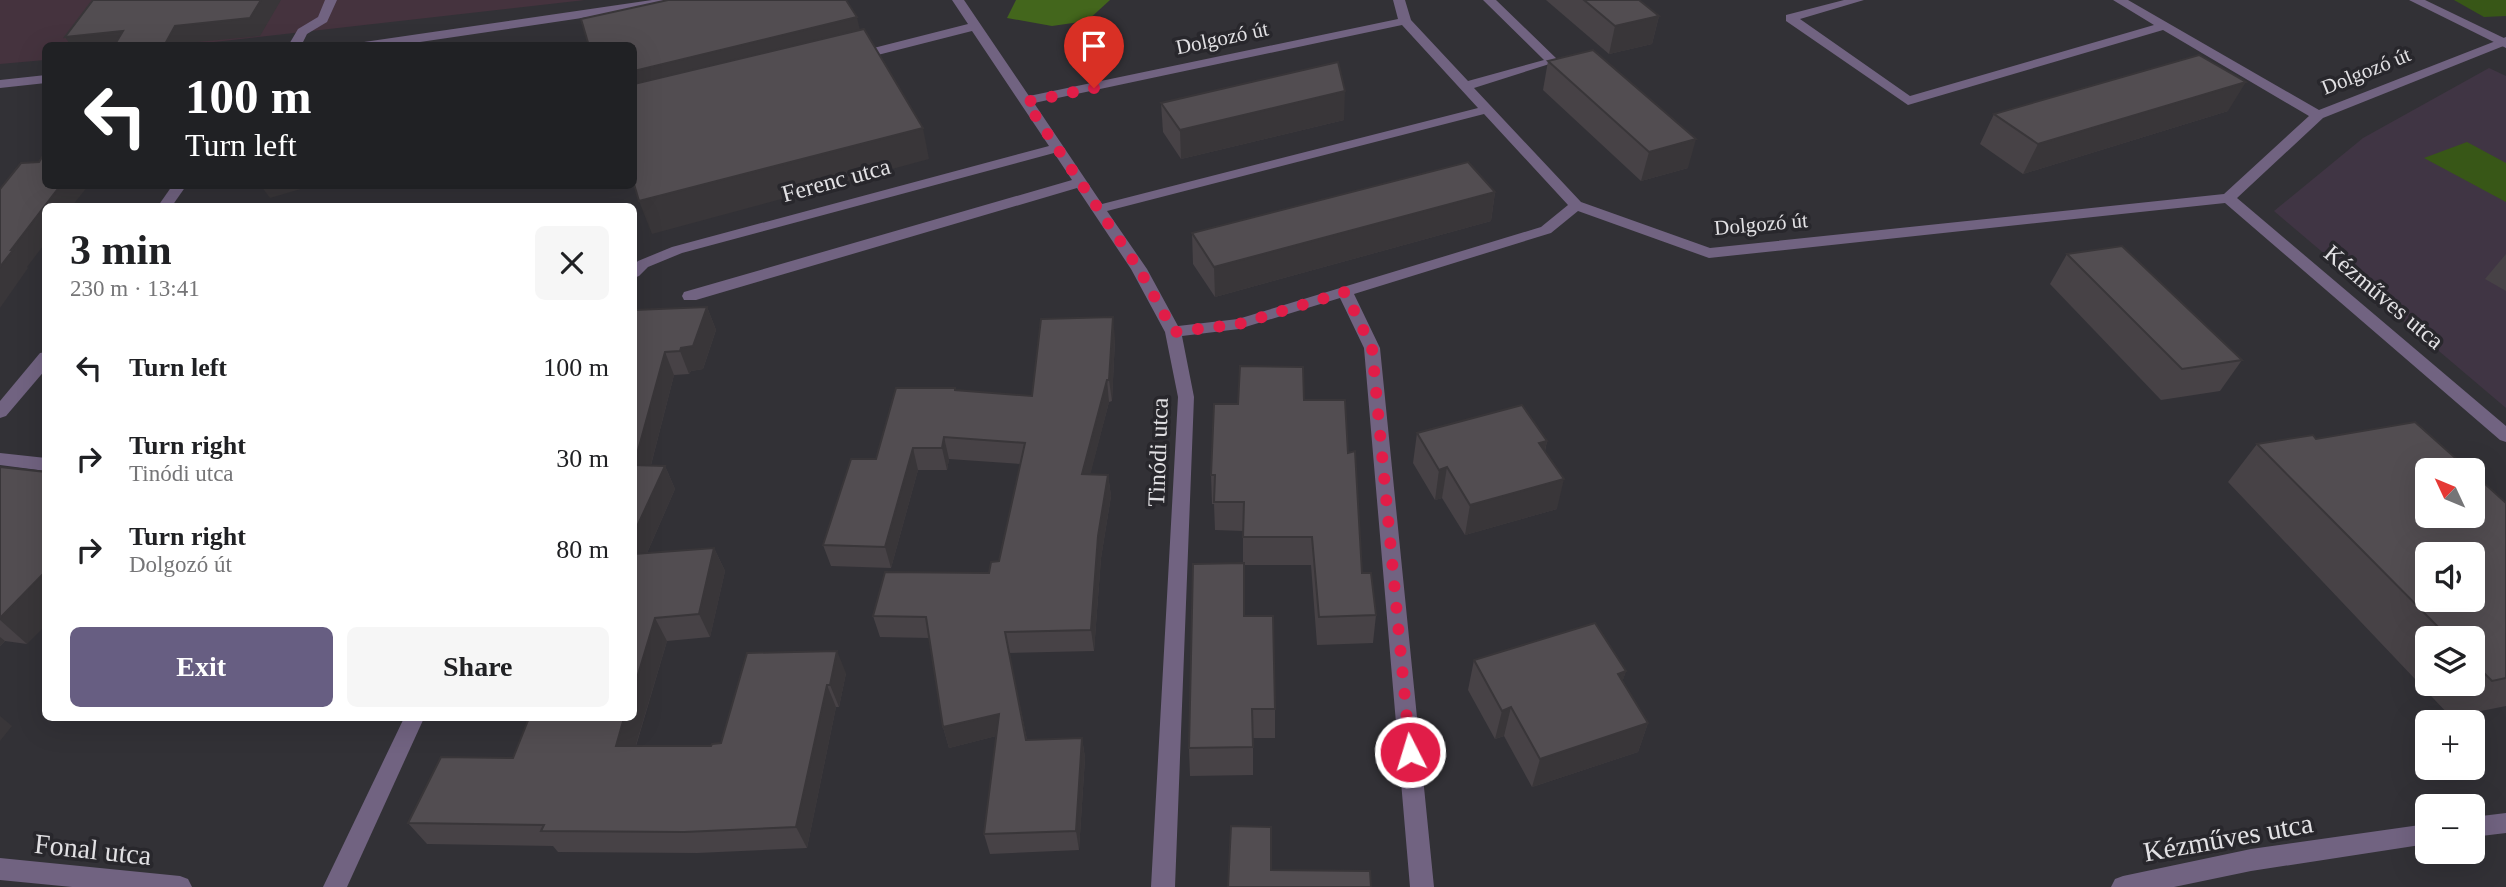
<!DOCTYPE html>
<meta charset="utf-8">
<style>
body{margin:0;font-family:"Times New Roman",serif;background:#f6f6f6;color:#202124;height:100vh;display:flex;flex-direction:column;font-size:26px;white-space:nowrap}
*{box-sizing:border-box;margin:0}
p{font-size:23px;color:#757577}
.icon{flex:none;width:38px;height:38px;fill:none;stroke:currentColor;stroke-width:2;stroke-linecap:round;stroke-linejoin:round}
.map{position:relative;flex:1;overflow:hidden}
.drawer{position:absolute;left:42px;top:203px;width:595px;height:518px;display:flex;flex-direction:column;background:#fff;border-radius:10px;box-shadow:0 7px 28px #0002}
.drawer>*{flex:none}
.top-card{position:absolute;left:42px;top:42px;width:595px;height:147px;border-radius:10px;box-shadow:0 7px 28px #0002;background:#202124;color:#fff;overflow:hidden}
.needle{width:46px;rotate:314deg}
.buttons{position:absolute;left:2415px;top:458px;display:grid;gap:14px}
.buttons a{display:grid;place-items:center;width:70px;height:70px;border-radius:10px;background:#fff;box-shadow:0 7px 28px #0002;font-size:35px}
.pin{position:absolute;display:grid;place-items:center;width:60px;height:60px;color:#fff;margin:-72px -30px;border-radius:50% 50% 50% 0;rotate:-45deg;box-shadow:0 0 7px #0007}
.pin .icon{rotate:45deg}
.me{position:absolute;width:77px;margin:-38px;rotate:355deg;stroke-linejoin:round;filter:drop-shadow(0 0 5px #0008)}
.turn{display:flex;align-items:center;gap:24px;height:147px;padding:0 28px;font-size:32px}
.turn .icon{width:91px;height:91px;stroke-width:2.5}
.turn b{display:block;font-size:49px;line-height:60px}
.round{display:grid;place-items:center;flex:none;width:74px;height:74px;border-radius:10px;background:#f6f6f6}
.head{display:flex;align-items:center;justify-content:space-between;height:119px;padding:0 28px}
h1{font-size:42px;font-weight:700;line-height:52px}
.button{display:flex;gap:14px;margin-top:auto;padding:14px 28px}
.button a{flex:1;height:80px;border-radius:10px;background:#675e82;color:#fff;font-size:28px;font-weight:700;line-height:80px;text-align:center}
.button a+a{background:#f6f6f6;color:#202124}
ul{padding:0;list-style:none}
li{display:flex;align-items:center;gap:21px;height:91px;padding:0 28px}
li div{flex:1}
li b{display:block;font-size:26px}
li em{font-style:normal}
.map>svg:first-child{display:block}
</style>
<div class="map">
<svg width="2506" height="887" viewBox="0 0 2506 887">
<rect width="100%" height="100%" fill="#323136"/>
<polygon fill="#45333e" points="0,0 585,0 188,45 46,46 45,60 0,64"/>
<polygon fill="#403544" points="2489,68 2506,76 2506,408 2274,211 2363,138"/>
<g fill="#385717">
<polygon points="2454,0 2506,0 2506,16 2484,17"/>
<polygon points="2467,142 2506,163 2506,202 2424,158"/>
</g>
<polygon fill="#43661c" points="1016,0 1110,0 1087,21 1052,26 1007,18"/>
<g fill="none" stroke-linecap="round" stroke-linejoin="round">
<polygon fill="#716381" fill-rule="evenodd" points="325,0 337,0 327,22 307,34 301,46 288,46 298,29 318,17"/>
<g fill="#716381" fill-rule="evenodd">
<polygon points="652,0 682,0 676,4 393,46 358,46 364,42"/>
<path d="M952,0H964L1029,96L1398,19L1393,0H1405L1411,20L1468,81L1544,60L1483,0H1496L1559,61L1474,88L1581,202L1710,248L2224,194L2309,116L2163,30L1908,105L1786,21V15L1844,0H1864L1800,19L1910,96L2154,25L2113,0H2128L2319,110L2506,37V45L2323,118L2237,198L2506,426V442L2500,440L2225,203L1709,258L1578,211L1551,233L1354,294L1380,348L1434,887H1410L1364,348L1340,298L1239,329L1182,336L1194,397L1175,887H1151L1178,397L1165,332L1131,269L1077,188L696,300H684L682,296L684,292L1072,180L1054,153L682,253L648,267L639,276L634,278V265L638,261L672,247L1049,146L972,31L854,61L848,57L850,54L968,24ZM1402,25L1478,108L1102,204L1034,103ZM1484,114L1568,205L1541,227L1238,319L1178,326L1147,269L1107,211Z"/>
<polygon points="46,75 46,83 0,88 0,80"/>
<polygon points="172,186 186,186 172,206 158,206"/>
<polygon points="46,352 46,369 6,416 0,418 0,401 40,353"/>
<polygon points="0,453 46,458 46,471 0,465"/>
<polygon points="404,718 424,718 347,887 323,887"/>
<polygon points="2506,813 2506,833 2473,837 2473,817"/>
<polygon points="2427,824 2427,844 2251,871 2174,887 2111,887 2115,879 2123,876 2251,849"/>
<polygon points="0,858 180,876 188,879 192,887 72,887 0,880"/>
</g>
<polygon fill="#716381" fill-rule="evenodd" points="2409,0 2425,0 2506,39 2506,48"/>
</g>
<g fill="#474246" fill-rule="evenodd">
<polygon points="1546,0 1639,0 1659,16 1652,44 1609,54"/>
<polygon points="1548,61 1688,168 1641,181 1543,90"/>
<polygon points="1161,103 1344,120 1181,159 1163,132"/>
<polygon points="2228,111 2023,174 1980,144 1994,114"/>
<polygon points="1495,192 1491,221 1215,297 1193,264 1192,233"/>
<polygon points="2067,254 2242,360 2220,391 2161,400 2050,284"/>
<polygon points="2506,254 2506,291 2485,279"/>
<polygon points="707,307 716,330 703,369 691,371 689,374 674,375 651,465 665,466 675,489 647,553 714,548 725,571 710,637 667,641 636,746 711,746 721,743 846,673 839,707 836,707 807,848 697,853 558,852 553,846 427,844 408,823 513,758 634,718 634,310"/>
<polygon points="1115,339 1112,401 1109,402 1090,474 1108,475 1111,496 1101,558 1094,651 1009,653 1027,740 1082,738 1085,758 1079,850 990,854 984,834 996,736 949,748 943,727 929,638 880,637 873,616 989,573 999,561 1021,464 949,459 947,470 918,470 891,568 831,566 823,545 956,390 1032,396"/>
<polygon points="1304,400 1348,453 1362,573 1376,615 1373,643 1317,645 1311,565 1244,565 1244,616 1275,709 1275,738 1253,738 1253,775 1190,776 1189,748 1243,563 1243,531 1215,530 1214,504 1212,504 1211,475 1238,404"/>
<polygon points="1417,433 1547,441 1545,451 1557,509 1465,535 1442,498 1435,500 1413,463"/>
<path d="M2316,439L2506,503V706L2451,717L2228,482L2257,444ZM2427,639H2473V684H2427Z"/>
<polygon points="0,467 27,644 5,641 0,646"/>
<polygon points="1474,660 1626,671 1622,682 1648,723 1638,752 1532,787 1504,736 1495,739 1468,690"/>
</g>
<g fill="#393639">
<polygon points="261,0 281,0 260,36 186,43 185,46 164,46 175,26"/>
<polygon points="1659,16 1652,44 1609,54 1615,26"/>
<polygon points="857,17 864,48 634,105 634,71"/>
<polygon points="123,31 133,46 71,46 65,37"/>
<polygon points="2246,82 2228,111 2023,174 2038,144"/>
<polygon points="1345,91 1344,120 1181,159 1180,130"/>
<polygon points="923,128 929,159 652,234 639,201"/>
<polygon points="1696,139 1688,168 1641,181 1649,152"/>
<polygon points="60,186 88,186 72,206 46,206 46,242 27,267 28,268 0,308 0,267 11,250"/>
<polygon points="261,186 311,186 270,198"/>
<polygon points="1495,192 1491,221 1215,297 1214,267"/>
<polygon points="707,307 716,330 703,369 691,371 689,374 680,351"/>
<polygon points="1113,317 1115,339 1112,401 1109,380"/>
<polygon points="665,352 674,375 645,488 634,465"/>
<polygon points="1107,380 1109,402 1085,495 1082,474"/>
<polygon points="944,437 949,459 947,470 942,448"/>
<polygon points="1547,441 1540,471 1539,443"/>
<polygon points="913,448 918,470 891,568 885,547"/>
<polygon points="665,466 675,489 636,578 634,574 634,533"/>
<polygon points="1447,467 1442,498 1435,500 1439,470"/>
<polygon points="1108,475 1111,496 1101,558 1094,651 1091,630 1098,536"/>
<polygon points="1564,479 1557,509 1465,535 1470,505"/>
<polygon points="714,548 725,571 710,637 699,614"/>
<polygon points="46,571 46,625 27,644 0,620 0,618"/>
<polygon points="655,618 667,641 629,768 616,746 624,718 634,718 634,688"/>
<polygon points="0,637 5,641 0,646"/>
<polygon points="837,651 846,673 839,707 830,685"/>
<polygon points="1626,671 1616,700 1618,674"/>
<polygon points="827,685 836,707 807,848 796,827"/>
<polygon points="1511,707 1504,736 1495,739 1502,711"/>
<polygon points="999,714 1004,734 949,748 943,727"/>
<polygon points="0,716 12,726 0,741"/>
<polygon points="1648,723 1638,752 1532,787 1540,759"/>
<polygon points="1082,738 1085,758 1079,850 1076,831"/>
</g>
<g fill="#524d51" stroke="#393639" stroke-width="2" fill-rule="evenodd">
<polygon points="93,0 261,0 250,18 175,26 164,46 114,46 123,31 65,37"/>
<polygon points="668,0 846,0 857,17 634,71 634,46 589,46 581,19"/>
<polygon points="1584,0 1639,0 1659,16 1615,26"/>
<polygon points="864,29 923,128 639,201 634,184 634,84"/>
<polygon points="1593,50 1696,139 1649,152 1548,61"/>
<polygon points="2199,55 2246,82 2038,144 1994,114"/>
<polygon points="1338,62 1345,91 1180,130 1161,103"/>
<polygon points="46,151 46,186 60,186 11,250 13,250 0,267 0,189 21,163 39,162"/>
<polygon points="1468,162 1495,192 1214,267 1192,233"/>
<polygon points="2122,246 2242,360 2182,369 2067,254"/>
<polygon points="707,307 693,346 681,348 680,351 665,352 634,465 665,466 634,533 634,310"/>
<polygon points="1113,317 1109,380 1107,380 1082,474 1108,475 1098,536 1091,630 1005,632 1026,740 1082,738 1076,831 984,834 999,714 943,727 926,617 873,616 885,572 989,573 991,562 999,561 1025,443 944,437 942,448 913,448 885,547 823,545 851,459 876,459 896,388 955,388 955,390 1032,396 1041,319"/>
<polygon points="1240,366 1303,367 1304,400 1345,400 1348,453 1355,451 1362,573 1371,573 1376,615 1319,617 1312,537 1243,537 1244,502 1214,502 1215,475 1211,475 1214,404 1238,404"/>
<polygon points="1522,405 1547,441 1539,443 1564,479 1470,505 1447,467 1439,470 1417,433"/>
<path d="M2415,422L2470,471H2427V516H2473V473L2506,503V678L2492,681L2473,662V639H2450L2257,444L2313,435L2316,439ZM2427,555H2473V600H2427Z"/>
<polygon points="0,467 46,472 46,571 0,618"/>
<polygon points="714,548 699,614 655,618 634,688 634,554"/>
<polygon points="1244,563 1244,616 1273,616 1275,709 1252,709 1253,747 1189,748 1193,564"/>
<polygon points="1595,623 1626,671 1618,674 1648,723 1540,759 1511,707 1502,711 1474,660"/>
<polygon points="837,651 830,685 827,685 796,827 684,832 541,831 544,825 408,823 441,757 513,758 529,718 624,718 616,746 711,746 712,744 721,743 747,653"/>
<polygon points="1231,826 1271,827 1271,870 1370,871 1371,887 1228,887"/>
</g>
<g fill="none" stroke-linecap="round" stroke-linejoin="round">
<polyline stroke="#e11d48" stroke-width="12" stroke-dasharray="0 21.6" points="1094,88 1026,102 1139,269 1174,332 1239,324 1345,292 1372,348 1410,752"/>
</g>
<g text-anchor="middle" stroke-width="7" stroke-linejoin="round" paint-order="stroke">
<g font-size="21" fill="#e2e1e4" stroke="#28272c">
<text transform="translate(1222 38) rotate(-12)" y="7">Dolgozó út</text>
<text transform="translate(2366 71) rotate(-22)" y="7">Dolgozó út</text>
<text transform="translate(1761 224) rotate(-5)" y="7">Dolgozó út</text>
</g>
<g font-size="24" fill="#e2e1e4" stroke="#28272c">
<text transform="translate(836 180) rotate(-15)" y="8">Ferenc utca</text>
<text transform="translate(2384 297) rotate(40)" y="8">Kézműves utca</text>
<text transform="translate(1158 452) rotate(-88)" y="8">Tinódi utca</text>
</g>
<g font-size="28" fill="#e2e1e4" stroke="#28272c">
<text transform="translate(2228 837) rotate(-10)" y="10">Kézműves utca</text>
<text transform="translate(93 849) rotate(6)" y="10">Fonal utca</text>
</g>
</g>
</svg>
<div class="buttons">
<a><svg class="needle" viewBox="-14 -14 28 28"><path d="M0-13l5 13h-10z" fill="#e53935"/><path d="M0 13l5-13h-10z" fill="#757577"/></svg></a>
<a><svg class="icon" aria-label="sound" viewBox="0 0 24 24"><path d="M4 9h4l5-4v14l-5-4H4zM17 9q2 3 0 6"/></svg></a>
<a><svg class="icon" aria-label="layers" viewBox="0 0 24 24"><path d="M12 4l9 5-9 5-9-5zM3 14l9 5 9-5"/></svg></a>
<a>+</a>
<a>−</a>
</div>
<div class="pin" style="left:1094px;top:88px;background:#d93025"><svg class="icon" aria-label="arrive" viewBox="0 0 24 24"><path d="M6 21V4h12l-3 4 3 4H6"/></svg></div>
<svg class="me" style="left:1410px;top:752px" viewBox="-20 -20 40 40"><circle r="17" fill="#e11d48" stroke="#fff" stroke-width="3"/><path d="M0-11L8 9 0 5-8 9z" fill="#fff"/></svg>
<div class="top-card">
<div class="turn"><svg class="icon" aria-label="left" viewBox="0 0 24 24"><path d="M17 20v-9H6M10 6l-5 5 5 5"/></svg><div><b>100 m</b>Turn left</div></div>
</div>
<section class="drawer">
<div class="head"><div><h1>3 min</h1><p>230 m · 13:41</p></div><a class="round"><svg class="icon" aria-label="close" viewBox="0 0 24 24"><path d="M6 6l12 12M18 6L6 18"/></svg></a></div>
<ul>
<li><svg class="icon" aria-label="left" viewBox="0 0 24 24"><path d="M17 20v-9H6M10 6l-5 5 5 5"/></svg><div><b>Turn left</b></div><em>100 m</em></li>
<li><svg class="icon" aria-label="right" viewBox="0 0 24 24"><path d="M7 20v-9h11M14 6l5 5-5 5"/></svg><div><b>Turn right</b><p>Tinódi utca</p></div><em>30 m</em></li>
<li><svg class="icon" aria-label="right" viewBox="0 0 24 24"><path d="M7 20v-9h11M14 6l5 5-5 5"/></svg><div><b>Turn right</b><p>Dolgozó út</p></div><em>80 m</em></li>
</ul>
<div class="button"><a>Exit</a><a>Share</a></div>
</section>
</div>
